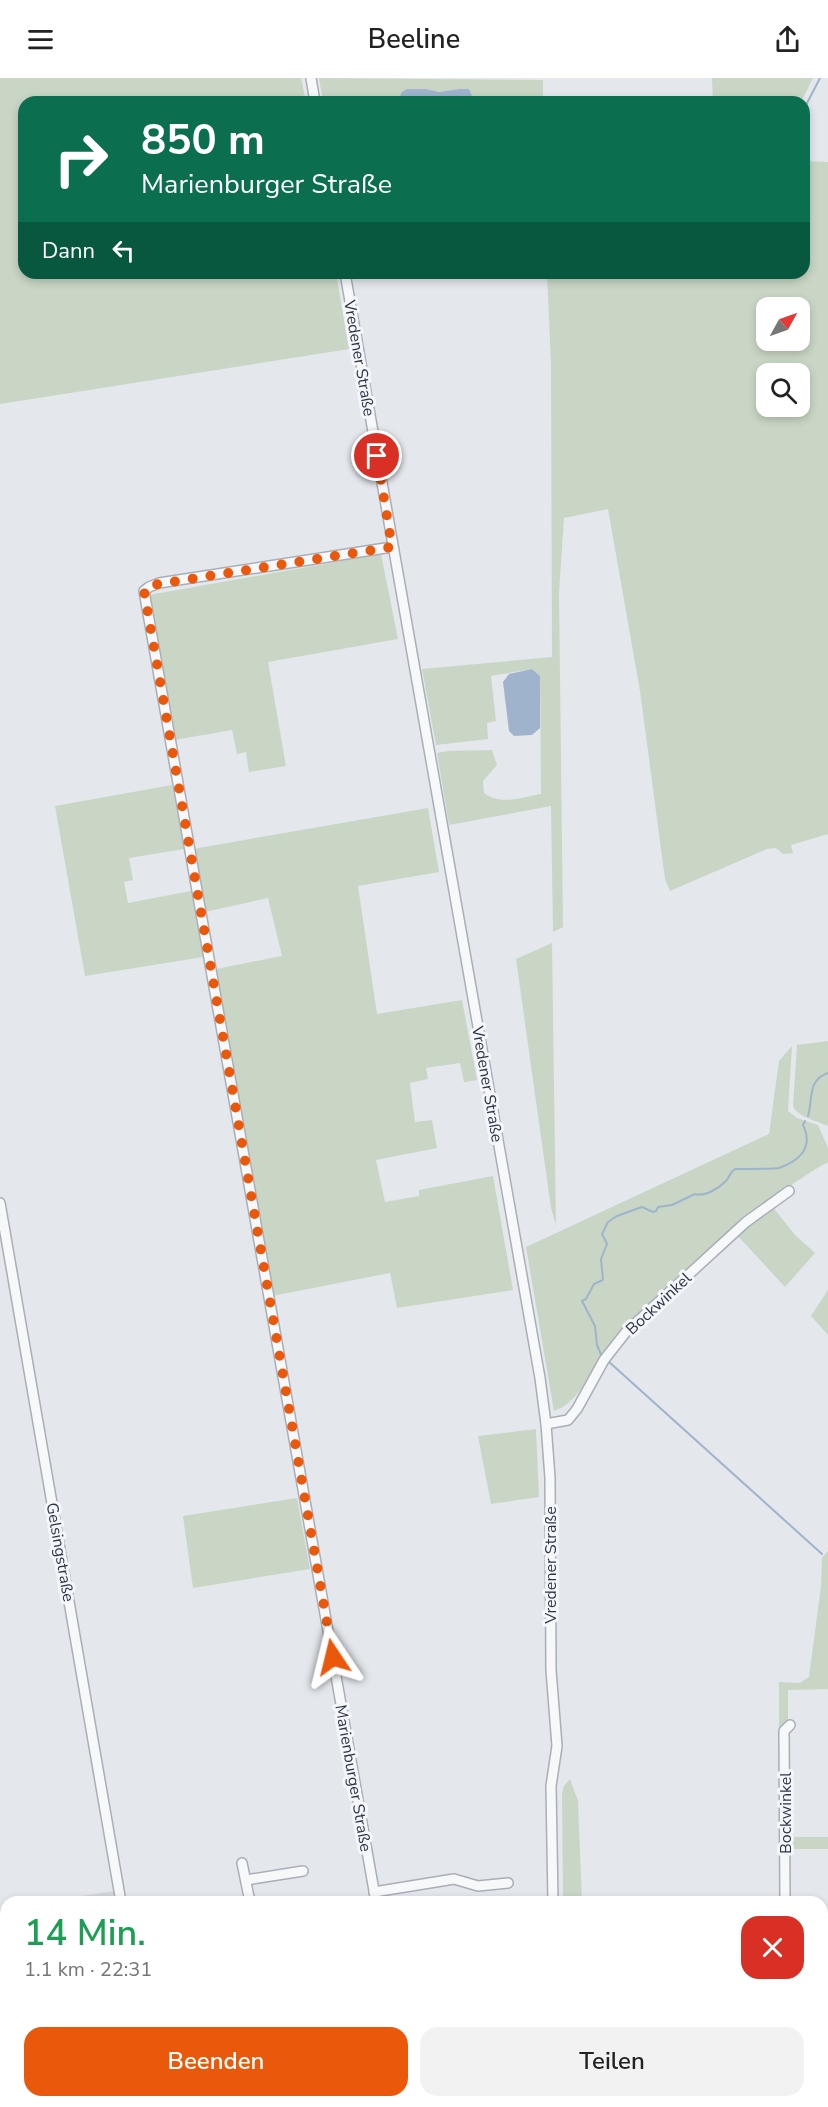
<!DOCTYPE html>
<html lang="de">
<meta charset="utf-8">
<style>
body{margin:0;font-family:"Nunito Sans",sans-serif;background:#f2f2f2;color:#222;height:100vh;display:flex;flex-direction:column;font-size:22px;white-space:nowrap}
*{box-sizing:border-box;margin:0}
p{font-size:20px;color:#767676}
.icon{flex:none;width:33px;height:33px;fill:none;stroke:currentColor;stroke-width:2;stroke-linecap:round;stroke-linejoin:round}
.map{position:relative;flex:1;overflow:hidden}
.sheet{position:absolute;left:0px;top:1818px;width:828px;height:212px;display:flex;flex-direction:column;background:#fff;border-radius:18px 18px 0 0;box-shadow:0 3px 9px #0003}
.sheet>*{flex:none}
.hud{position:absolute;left:18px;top:18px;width:792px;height:183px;border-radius:18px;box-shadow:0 3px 9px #0003;background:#0b6e4f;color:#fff;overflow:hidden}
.needle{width:39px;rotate:50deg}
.controls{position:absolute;left:756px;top:219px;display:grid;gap:12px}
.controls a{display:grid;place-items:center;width:54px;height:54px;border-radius:12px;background:#fff;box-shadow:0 3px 9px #0003;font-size:30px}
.pin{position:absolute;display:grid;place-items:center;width:51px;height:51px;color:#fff;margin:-26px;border:3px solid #fff;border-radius:50%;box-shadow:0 2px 6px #0007}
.me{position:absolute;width:66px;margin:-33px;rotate:350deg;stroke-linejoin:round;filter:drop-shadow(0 0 4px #0008)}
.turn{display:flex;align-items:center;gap:21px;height:126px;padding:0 24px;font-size:27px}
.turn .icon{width:78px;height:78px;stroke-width:2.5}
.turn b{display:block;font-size:42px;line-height:51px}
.then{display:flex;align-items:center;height:57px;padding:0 24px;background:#0003;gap:12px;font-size:22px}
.round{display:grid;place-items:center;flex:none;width:63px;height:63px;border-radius:18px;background:#f2f2f2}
.overview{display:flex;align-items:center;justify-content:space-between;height:102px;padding:0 24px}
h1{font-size:36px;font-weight:600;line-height:45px;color:#1e9e55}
.button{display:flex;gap:12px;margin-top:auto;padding:12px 24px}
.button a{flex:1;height:69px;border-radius:18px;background:#ea580c;color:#fff;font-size:24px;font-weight:600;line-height:69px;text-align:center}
.button a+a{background:#f2f2f2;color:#222}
header{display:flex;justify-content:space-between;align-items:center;height:78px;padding:0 24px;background:#fff;font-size:27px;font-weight:600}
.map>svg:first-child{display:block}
</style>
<header><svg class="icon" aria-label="menu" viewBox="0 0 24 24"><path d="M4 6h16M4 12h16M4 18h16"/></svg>Beeline<svg class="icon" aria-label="share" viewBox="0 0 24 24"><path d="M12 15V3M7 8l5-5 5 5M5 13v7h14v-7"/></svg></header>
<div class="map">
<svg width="828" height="2029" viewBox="0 0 828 2029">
<rect width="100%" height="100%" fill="#e4e7ec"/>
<g fill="#d2d6de">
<polygon points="114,1813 116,1824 44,1824"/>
<polygon points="6,1830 6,1872 0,1839 0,1831"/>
<rect x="569" y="2024" width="101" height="5"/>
</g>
<g fill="#c9d6c5" fill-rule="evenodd">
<polygon points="0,0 301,0 306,24 24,24 24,195 336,195 349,271 0,326"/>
<polygon points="319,0 543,2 543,24 471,24 473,20 469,11 459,11 439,14 426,11 399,18 397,24 323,24"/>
<polygon points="712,0 813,0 801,24 713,24"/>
<path d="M804,83L828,84V756L791,767L793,775L783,776L776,770L767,771L670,813L665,801L640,613L608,431L564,440L559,515L563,849L553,854L551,728L449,747L437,675L448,673L492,672L497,687L483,703L484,715C501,728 522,719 541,716L540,598L532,591L491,598L496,643L487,645L488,661L436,667L422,591L552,579L551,286L547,195H804ZM766,230H800V262H766ZM766,296H800V328H766Z"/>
<polygon points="381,476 398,561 268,584 286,688 249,694 246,674 237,676 232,652 174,662 149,517"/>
<polygon points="172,707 184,771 129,780 133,802 124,804 128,825 191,813 203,879 85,898 55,728"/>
<polygon points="428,730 439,794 358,808 377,936 462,922 477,1002 464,1004 460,985 426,990 428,1001 410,1005 415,1044 432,1042 437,1070 376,1082 385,1124 419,1118 419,1112 493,1098 513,1212 397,1230 390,1195 272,1218 216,891 282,878 268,820 205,834 193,771"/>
<polygon points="552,865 556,1147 551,1130 516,881"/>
<path d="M828,963V1048C817,1043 797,1039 793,1028L797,967Z"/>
<path d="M792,968L788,1033L797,1040L818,1047L828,1070V1084C778,1112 737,1149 694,1187C664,1213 635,1238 610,1269C594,1289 578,1326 554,1333L526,1169L769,1056L779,983Z"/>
<polygon points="772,1128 795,1157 815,1175 785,1209 737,1157"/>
<polygon points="828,1212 828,1257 811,1238"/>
<polygon points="536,1351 539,1419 491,1426 478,1358"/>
<polygon points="297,1420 310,1491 193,1510 183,1438"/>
<polygon points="828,1473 828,1611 788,1612 788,1661 779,1653 779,1604 800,1605 809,1599 821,1508 822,1480"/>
<polygon points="570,1701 578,1723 582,1824 563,1824 562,1716 564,1708"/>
<rect x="788" y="1759" width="40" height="12"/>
</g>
<g fill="#9fb4cc">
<polygon points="407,11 426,11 439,14 459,11 469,11 473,20 471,24 397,24 402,14"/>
<polygon points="532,591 540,598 540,650 532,657 514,658 509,653 503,604 509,596"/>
</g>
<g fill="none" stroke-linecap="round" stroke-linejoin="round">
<g stroke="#9fb4cc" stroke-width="2">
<polyline points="804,31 820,0"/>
<path d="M808,1038C813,1022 807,1002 828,995"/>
<path d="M602,1279L597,1267L595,1248L582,1223L586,1221L594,1206L603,1202L601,1181L607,1166L602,1156L608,1144L617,1138L642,1129L653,1134L656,1133L658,1129L672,1127L695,1116C705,1119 719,1110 726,1103C730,1098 730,1094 735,1091C741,1091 775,1091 779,1090C799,1083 814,1070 803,1047L805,1043"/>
<polyline points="608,1283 822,1476"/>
</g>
<g stroke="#a9aeb7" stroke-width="12">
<g id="minor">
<polyline points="311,0 315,24"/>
<polyline points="345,195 540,1300 546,1346 550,1400 551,1592 557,1668 551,1708 553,1824"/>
<polyline points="0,1125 121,1824"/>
<polyline points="546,1346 568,1342 577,1331 604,1282 626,1254 746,1144 789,1113"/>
<polyline points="242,1785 250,1824"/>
<polyline points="246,1802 303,1793"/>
<polyline points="374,1814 454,1801 478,1808 508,1805"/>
<polyline points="376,1824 144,513 149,509 159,505 392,469"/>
<polyline points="785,1824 784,1653 790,1647"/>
<polyline points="0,1898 6,1902"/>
<polyline points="0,1949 6,1946"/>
<polyline points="0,1978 6,1987"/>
<polyline points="50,2024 59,2029"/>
<polyline points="157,2024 164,2029"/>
<polyline points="412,2024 412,2029"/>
<polyline points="554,2024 554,2029"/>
<polyline points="785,2024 785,2029"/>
</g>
</g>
<use href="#minor" stroke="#f7f8fa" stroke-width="9"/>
</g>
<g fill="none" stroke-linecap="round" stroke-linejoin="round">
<polyline stroke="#ea580c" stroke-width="10" stroke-dasharray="0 18" points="333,1579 144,513 149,508 159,506 392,469 377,378"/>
</g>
<g text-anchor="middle" stroke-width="6" stroke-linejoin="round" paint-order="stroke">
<g font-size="16" fill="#2b3445" stroke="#f4f6f9">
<text transform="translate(360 280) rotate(80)" y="6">Vredener Straße</text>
<text transform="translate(488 1006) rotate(80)" y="6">Vredener Straße</text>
<text transform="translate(658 1225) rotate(-43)" y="6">Bockwinkel</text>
<text transform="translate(61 1474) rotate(80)" y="6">Gelsingstraße</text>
<text transform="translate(550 1487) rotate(-90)" y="6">Vredener Straße</text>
<text transform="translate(354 1700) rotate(80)" y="6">Marienburger Straße</text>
<text transform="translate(785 1735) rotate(-90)" y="6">Bockwinkel</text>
</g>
</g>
</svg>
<div class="controls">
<a><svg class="needle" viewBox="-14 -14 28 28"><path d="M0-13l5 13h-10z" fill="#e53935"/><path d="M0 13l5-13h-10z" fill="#767676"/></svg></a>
<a><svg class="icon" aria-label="search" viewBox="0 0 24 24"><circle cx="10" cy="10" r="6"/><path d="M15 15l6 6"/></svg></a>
</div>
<div class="pin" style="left:377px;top:378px;background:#d93025"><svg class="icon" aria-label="arrive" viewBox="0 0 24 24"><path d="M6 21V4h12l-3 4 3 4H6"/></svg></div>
<svg class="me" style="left:333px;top:1579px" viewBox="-20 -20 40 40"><path d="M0-17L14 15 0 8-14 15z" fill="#ea580c" stroke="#fff" stroke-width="4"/></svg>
<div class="hud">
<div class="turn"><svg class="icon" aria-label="right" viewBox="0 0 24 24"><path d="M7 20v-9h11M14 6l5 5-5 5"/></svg><div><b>850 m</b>Marienburger Straße</div></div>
<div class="then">Dann<svg class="icon" aria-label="left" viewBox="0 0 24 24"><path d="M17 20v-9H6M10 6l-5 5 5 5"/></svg></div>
</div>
<section class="sheet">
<div class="overview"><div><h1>14 Min.</h1><p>1.1 km · 22:31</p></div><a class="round" style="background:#d93025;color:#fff"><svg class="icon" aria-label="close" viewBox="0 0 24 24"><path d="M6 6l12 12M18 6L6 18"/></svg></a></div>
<div class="button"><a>Beenden</a><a>Teilen</a></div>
</section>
</div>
